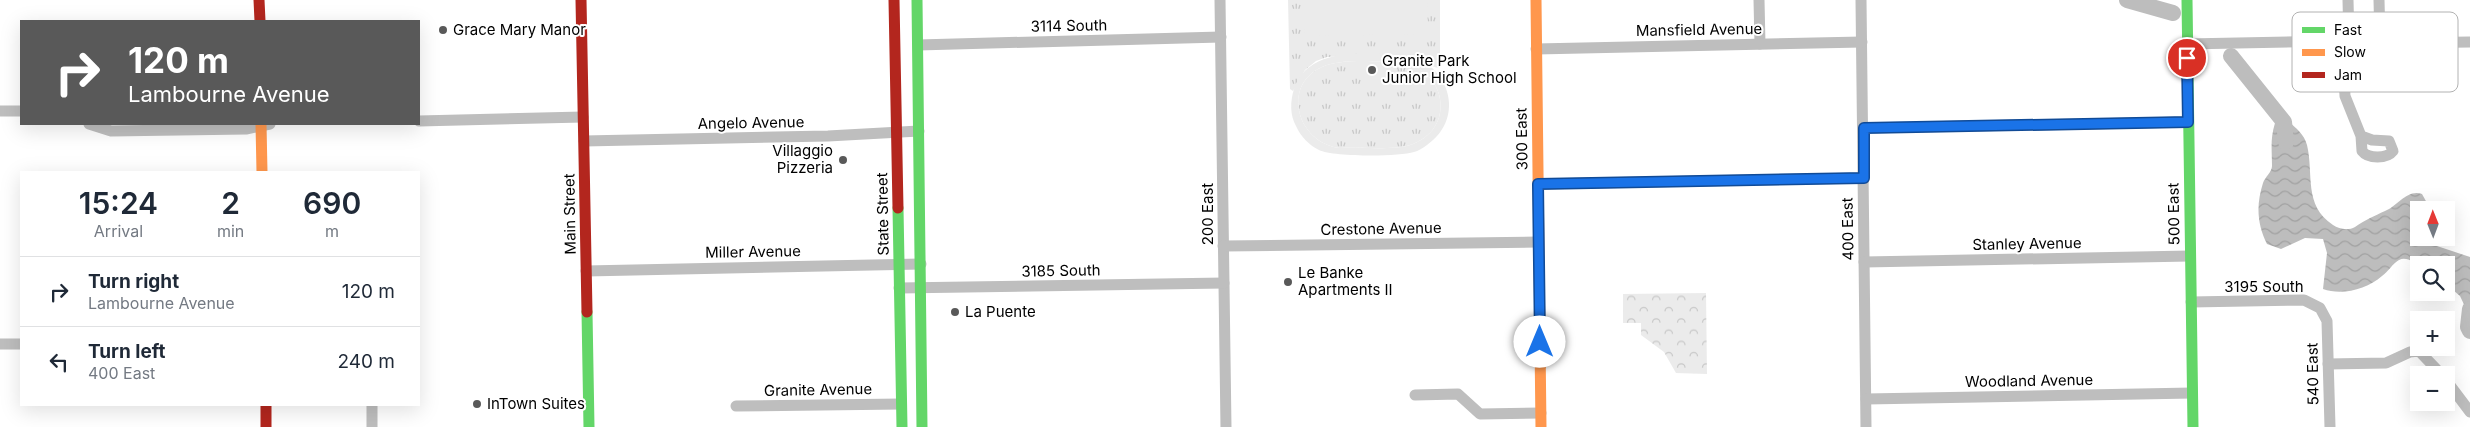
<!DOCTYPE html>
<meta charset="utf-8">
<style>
body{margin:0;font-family:Inter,sans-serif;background:#f6f6f7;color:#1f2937;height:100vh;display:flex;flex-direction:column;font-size:19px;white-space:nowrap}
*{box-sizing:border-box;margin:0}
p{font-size:16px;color:#747a83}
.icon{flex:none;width:28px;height:28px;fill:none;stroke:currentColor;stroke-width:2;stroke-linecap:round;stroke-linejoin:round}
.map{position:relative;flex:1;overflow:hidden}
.side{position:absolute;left:20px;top:171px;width:400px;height:235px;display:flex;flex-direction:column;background:#fff;border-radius:0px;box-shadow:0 5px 20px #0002}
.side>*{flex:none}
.hud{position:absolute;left:20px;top:20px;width:400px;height:105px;border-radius:0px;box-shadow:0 5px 20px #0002;background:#595959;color:#fff;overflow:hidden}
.needle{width:32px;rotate:359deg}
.tools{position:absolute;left:2410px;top:201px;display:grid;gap:10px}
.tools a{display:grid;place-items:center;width:45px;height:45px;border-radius:0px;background:#fff;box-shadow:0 5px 20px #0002;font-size:25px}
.pin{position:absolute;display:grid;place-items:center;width:42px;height:42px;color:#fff;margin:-21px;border:2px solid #fff;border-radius:50%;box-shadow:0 1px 5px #0007}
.me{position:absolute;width:55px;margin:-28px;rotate:0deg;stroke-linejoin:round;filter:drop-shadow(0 0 4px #0008)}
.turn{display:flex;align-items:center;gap:18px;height:105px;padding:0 25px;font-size:22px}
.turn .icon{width:65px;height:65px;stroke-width:2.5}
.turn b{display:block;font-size:35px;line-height:42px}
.eta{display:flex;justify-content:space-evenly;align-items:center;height:85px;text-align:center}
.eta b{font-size:30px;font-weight:600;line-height:35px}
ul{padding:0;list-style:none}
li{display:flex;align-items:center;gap:15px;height:70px;padding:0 25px;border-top:1px solid #e0e1e3}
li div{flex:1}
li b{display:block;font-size:19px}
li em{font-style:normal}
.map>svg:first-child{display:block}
</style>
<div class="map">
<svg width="2470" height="427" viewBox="0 0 2470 427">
<defs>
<pattern id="grass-tufts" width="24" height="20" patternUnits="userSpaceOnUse" patternTransform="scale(1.25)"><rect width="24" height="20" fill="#ebebeb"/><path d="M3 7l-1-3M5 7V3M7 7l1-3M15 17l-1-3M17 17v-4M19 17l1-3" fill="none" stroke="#c8c8c8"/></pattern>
<pattern id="park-crowns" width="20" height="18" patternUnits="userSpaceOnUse" patternTransform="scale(1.25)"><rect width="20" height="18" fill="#ebebeb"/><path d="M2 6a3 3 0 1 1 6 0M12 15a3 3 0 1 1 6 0" fill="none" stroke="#c8c8c8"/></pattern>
<pattern id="water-waves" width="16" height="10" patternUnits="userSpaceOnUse" patternTransform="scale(1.25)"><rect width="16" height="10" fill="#bdbdbd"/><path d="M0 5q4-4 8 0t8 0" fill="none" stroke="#a1a1a1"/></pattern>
</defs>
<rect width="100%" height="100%" fill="#fff"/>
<g fill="url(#grass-tufts)">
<polygon points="1288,0 1440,0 1440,57 1438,68 1395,54 1327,57 1316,61 1305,70 1293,91 1290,89"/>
<path d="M1399,62C1446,68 1457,127 1413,144C1395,151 1360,147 1340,148C1297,143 1281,85 1322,67C1342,58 1378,62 1399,62Z"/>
</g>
<polygon fill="url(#park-crowns)" points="1706,293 1707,374 1676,373 1664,352 1641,335 1641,323 1623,323 1623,294"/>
<g fill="#ebebeb" fill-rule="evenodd">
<polygon points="1304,0 1427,0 1428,34 1305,36"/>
<path d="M1404,54C1449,63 1467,117 1427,145C1423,148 1418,151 1414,152C1399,157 1333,157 1319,150C1309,145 1301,137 1296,126C1290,115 1290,102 1294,89C1308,46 1367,53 1404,54ZM1399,62C1446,68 1457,127 1413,144C1395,151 1360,147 1340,148C1297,143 1281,85 1322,67C1342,58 1378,62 1399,62Z"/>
</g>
<path fill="url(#water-waves)" d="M2288,121C2296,128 2304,134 2307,145C2314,174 2303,205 2333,225C2339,229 2348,231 2355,227C2365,220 2374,216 2385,211C2398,206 2407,189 2422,194L2427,203L2425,210H2419V238H2422V241L2470,257V310L2468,313L2460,296L2446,284V265H2419V268C2415,262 2406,256 2399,260C2393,263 2388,272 2382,276C2367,289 2342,296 2323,289L2327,253L2323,239L2305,238L2281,249L2267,244C2257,224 2256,205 2263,183C2265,177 2272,172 2272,166C2272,150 2270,139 2275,123Z"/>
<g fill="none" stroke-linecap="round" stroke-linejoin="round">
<g stroke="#bdbdbd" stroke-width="16">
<polyline points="2127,0 2173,13"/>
<polyline points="2231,56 2284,122 2286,142"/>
<polyline points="2470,309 2468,327 2470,331"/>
</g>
<g stroke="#bebebe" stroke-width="11">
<polyline points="1220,0 1226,427"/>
<polyline points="1759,0 1760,44"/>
<polyline points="1861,0 1866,427"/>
<polyline points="2348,0 2349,41"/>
<polyline points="2379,0 2380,40"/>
<path d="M2342,41L2345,96L2361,136L2362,151C2368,159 2387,159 2393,151L2389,141L2372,140L2361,136"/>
<polyline points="2187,44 2380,40 2401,43 2470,42"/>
<polyline points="918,45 1221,37"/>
<polyline points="1536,49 1862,42"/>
<polyline points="0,111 21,111"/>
<polyline points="419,121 583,117"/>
<polyline points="89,124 111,131 246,129 270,124"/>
<polyline points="1864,128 2188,122"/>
<polyline points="584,141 828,136 919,131"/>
<polyline points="1538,184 1864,178"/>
<polyline points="1223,246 1538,242"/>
<polyline points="1864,262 2190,256"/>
<polyline points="586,271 921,264"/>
<polyline points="899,288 1224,283"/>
<polyline points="2191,302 2304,300 2320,308 2327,321 2330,427"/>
<polyline points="0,344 21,344"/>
<polyline points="2328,364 2386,363 2410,352 2419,351 2442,375"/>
<polyline points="2446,380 2470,412"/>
<polyline points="1415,395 1458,394 1480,414 1541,413"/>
<polyline points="1866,399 2192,393"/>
<polyline points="372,405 372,427"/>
<polyline points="736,406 901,404"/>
</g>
<g stroke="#63d668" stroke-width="11">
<polyline points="917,0 922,427"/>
<polyline points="2187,0 2193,427"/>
<polyline points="898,208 902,427"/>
<polyline points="587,312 589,427"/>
</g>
<g stroke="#ff974d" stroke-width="11">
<polyline points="1536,0 1541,427"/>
<polyline points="261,124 262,172"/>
</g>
<g stroke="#b3261e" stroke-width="11">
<polyline points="259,0 260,21"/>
<polyline points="581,0 587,312"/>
<polyline points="894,0 898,208"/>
<polyline points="266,405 266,427"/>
</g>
</g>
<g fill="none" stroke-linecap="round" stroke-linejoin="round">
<g stroke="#114b97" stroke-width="12">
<polyline id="route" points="1540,342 1538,184 1864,178 1864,128 2188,122 2187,58"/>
</g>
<use href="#route" stroke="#1a73e8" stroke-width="9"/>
</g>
<g fill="#595959" stroke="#fff" stroke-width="2">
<circle cx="443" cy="30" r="5"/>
<circle cx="1372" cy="70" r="5"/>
<circle cx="843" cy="160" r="5"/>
<circle cx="1288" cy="282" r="5"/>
<circle cx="955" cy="312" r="5"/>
<circle cx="477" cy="404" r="5"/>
</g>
<g text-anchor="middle" stroke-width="4" stroke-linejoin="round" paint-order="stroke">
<g font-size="15" fill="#000" stroke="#fff">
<text transform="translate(1069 26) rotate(-1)" y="5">3114 South</text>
<text transform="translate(1699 30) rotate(-1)" y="5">Mansfield Avenue</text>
<text transform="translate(751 123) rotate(-1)" y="5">Angelo Avenue</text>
<text transform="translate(1522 139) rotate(-91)" y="5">300 East</text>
<text transform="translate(570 214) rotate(-91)" y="5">Main Street</text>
<text transform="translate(883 214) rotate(-91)" y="5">State Street</text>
<text transform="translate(1208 214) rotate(-90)" y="5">200 East</text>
<text transform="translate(2174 214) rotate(-91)" y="5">500 East</text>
<text transform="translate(1381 229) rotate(-1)" y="5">Crestone Avenue</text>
<text transform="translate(1848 229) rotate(-91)" y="5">400 East</text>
<text transform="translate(2027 244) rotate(-1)" y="5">Stanley Avenue</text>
<text transform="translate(753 252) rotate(-1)" y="5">Miller Avenue</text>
<text transform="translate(1061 271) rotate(-1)" y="5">3185 South</text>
<text x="2264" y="292">3195 South</text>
<text transform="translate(2313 374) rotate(-91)" y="5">540 East</text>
<text transform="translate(2029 381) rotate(-1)" y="5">Woodland Avenue</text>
<text transform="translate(818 390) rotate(-1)" y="5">Granite Avenue</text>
</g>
<g font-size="15" fill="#000" stroke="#fff" text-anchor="start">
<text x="453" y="35">Grace Mary Manor</text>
<text x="1382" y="66">Granite Park<tspan x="1382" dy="17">Junior High School</tspan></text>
<text x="833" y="156" text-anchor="end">Villaggio<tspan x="833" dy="17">Pizzeria</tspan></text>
<text x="1298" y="278">Le Banke<tspan x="1298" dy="17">Apartments II</tspan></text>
<text x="965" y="317">La Puente</text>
<text x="487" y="409">InTown Suites</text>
</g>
</g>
<rect x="2292" y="12" width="166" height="80" rx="8" fill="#fff" stroke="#b2b2b2" stroke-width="1"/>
<rect x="2302" y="27" width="23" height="6" fill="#63d668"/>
<rect x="2302" y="49" width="23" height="7" fill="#ff974d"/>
<rect x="2302" y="72" width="23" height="6" fill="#b3261e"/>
<g font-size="14" fill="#000">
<text x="2334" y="35">Fast</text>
<text x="2334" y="57">Slow</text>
<text x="2334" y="80">Jam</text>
</g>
</svg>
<div class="tools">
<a><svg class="needle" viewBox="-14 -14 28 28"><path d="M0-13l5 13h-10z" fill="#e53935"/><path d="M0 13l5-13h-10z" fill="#747a83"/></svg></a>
<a><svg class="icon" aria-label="search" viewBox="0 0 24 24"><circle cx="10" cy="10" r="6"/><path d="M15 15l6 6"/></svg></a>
<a>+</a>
<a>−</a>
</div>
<div class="pin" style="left:2187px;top:58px;background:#d93025"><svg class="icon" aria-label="arrive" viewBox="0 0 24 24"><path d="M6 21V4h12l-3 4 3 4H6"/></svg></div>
<svg class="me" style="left:1540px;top:342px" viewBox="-20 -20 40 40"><circle r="19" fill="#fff"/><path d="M0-13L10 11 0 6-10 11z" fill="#1a73e8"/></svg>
<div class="hud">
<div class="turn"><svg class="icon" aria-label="right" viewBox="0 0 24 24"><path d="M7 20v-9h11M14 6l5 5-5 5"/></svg><div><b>120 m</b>Lambourne Avenue</div></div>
</div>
<section class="side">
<div class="eta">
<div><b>15:24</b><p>Arrival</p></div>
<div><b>2</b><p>min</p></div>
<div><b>690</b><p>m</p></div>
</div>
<ul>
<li><svg class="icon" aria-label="right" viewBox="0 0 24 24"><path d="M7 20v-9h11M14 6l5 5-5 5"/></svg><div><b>Turn right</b><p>Lambourne Avenue</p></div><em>120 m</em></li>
<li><svg class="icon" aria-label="left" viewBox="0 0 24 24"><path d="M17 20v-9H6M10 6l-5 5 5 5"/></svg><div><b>Turn left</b><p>400 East</p></div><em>240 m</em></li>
</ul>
</section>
</div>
